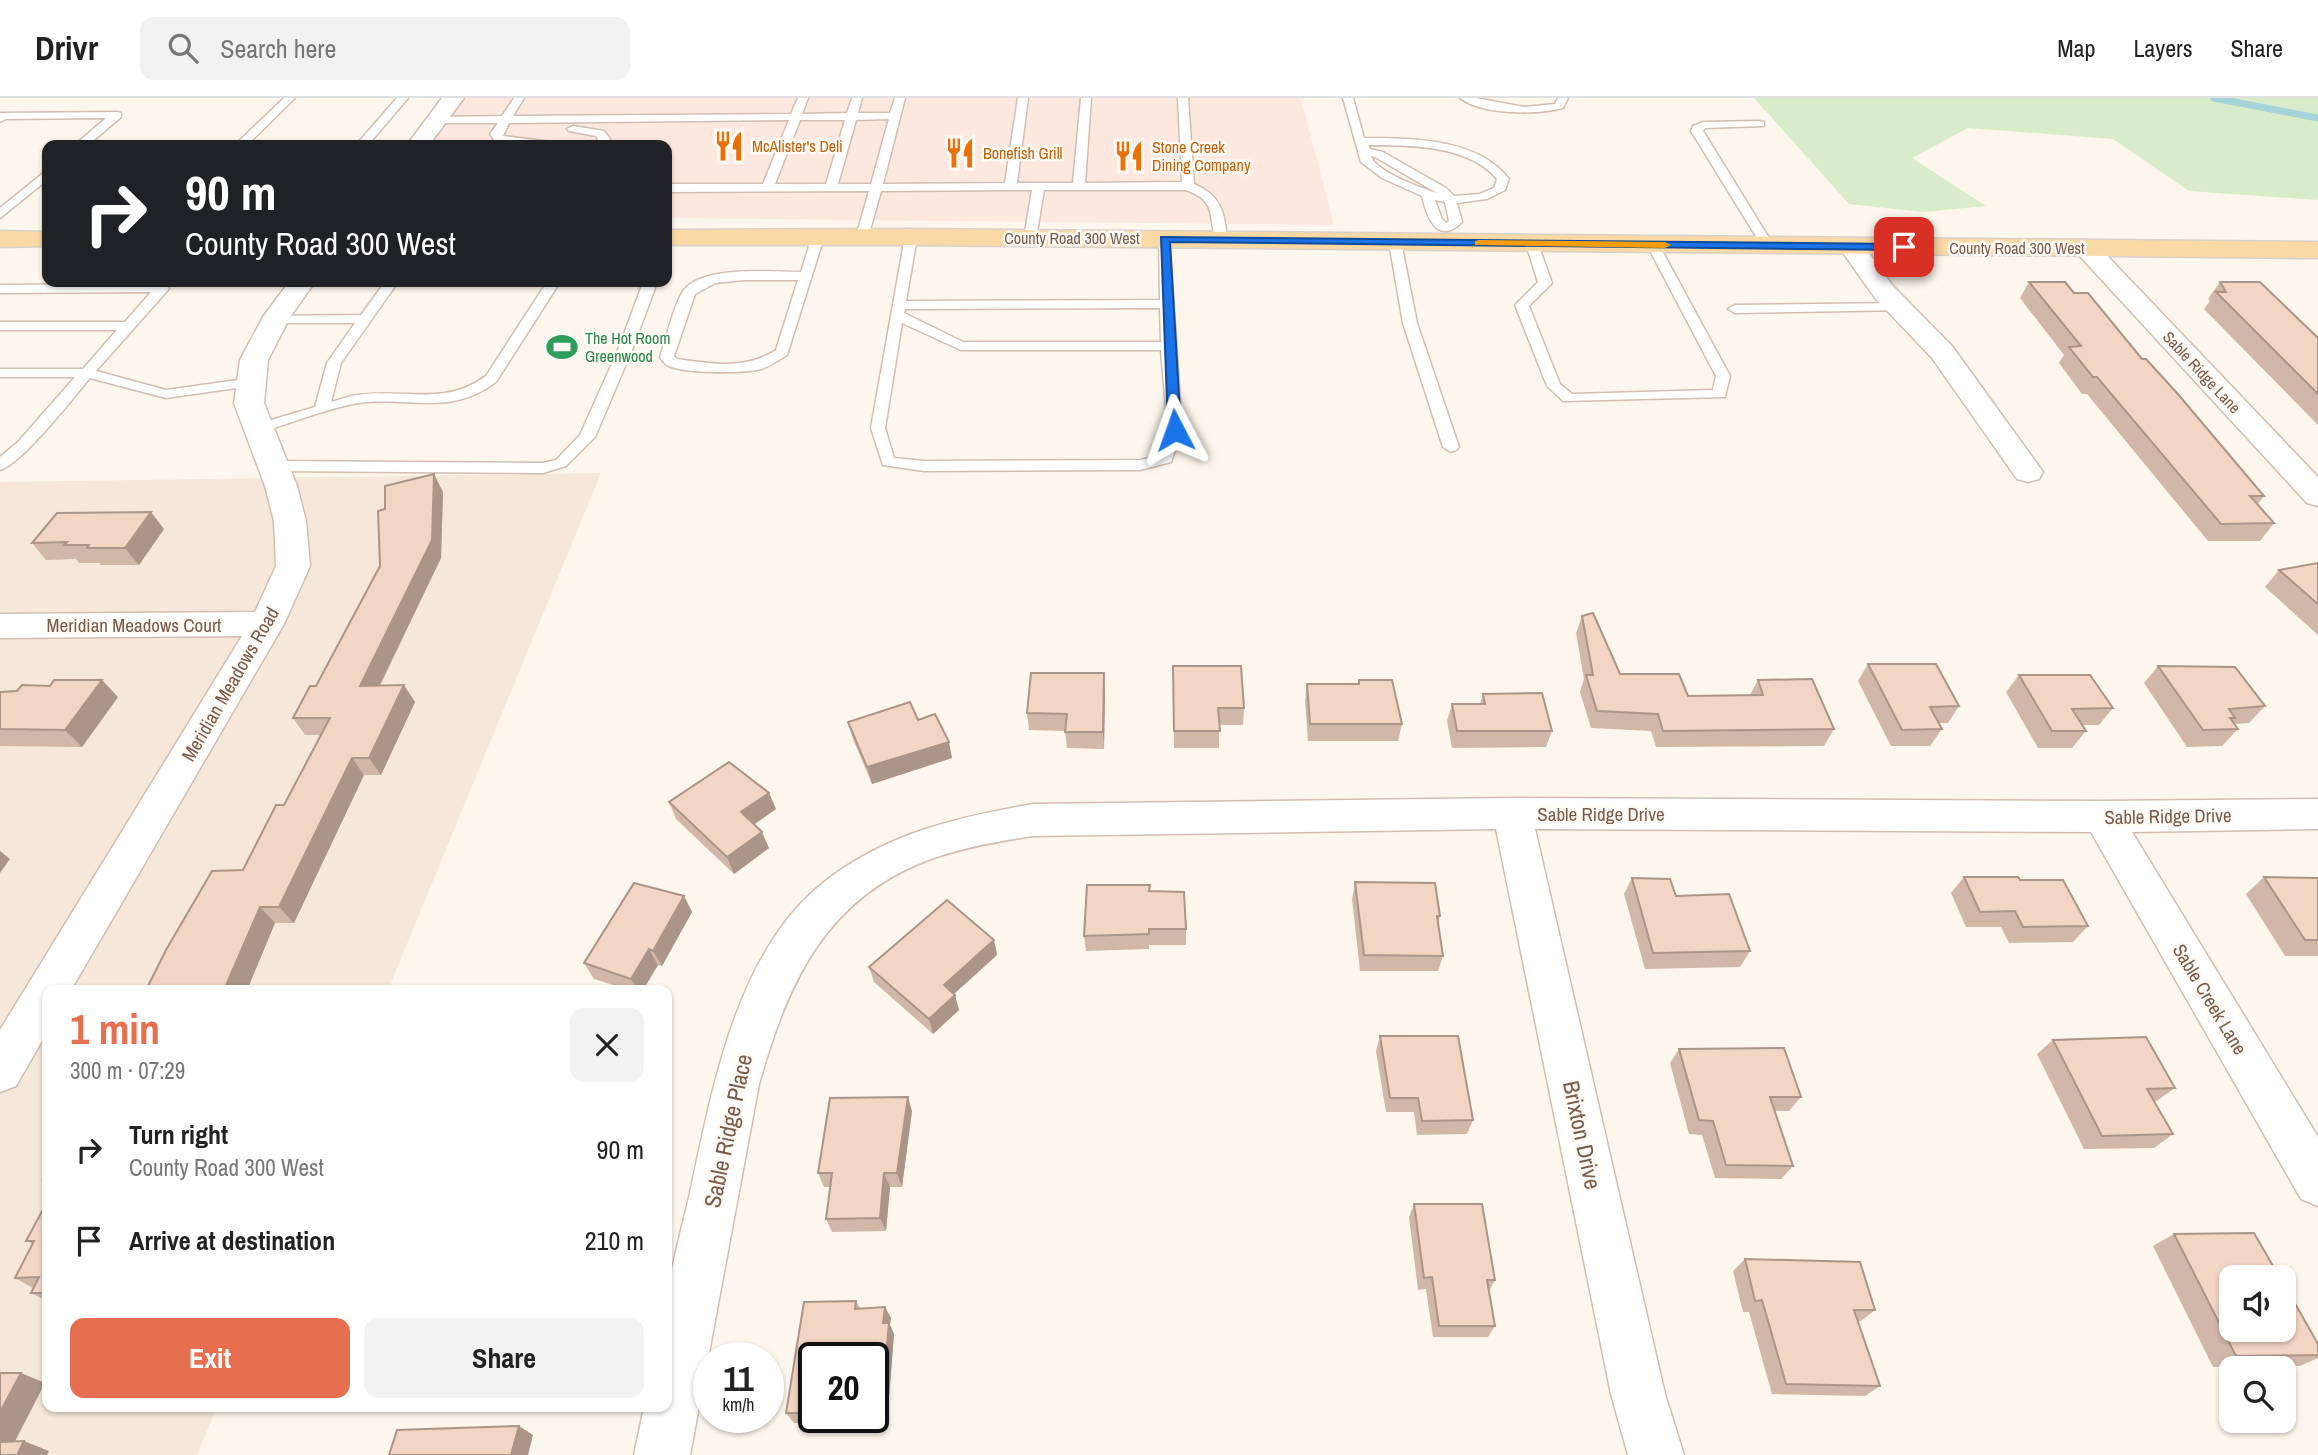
<!DOCTYPE html>
<meta charset="utf-8">
<style>
body{margin:0;font-family:"Archivo Narrow",sans-serif;background:#f2f2f2;color:#222;height:100vh;display:flex;flex-direction:column;font-size:26px;white-space:nowrap}
*{box-sizing:border-box;margin:0}
p{font-size:23px;color:#767676}
.icon{flex:none;width:38px;height:38px;fill:none;stroke:currentColor;stroke-width:2;stroke-linecap:round;stroke-linejoin:round}
.map{position:relative;flex:1;overflow:hidden}
.side{position:absolute;left:42px;top:887px;width:630px;height:427px;display:flex;flex-direction:column;background:#fff;border-radius:14px;box-shadow:0 2px 5px #0004}
.side>*{flex:none}
.guide{position:absolute;left:42px;top:42px;width:630px;height:147px;border-radius:14px;box-shadow:0 2px 5px #0004;background:#202124;color:#fff;overflow:hidden}
.controls{position:absolute;left:2219px;top:1167px;display:grid;gap:14px}
.controls a{display:grid;place-items:center;width:77px;height:77px;border-radius:14px;background:#fff;box-shadow:0 2px 5px #0004;font-size:35px}
.speed{position:absolute;left:693px;top:1244px;display:flex;gap:14px;font-size:35px;font-weight:700;text-align:center}
.speed>*{display:grid;place-content:center;width:91px;height:91px;border-radius:50%;background:#fff;box-shadow:0 2px 5px #0004;line-height:1}
.speed small{font-size:18px;font-weight:400}
.speed .limit{border:4px solid #111;border-radius:10px;background:#fff;color:#111}
.pin{position:absolute;display:grid;place-items:center;width:60px;height:60px;color:#fff;margin:-30px;border-radius:14px;box-shadow:0 4px 10px #0006}
.me{position:absolute;width:77px;margin:-38px;rotate:356deg;stroke-linejoin:round;filter:drop-shadow(0 0 5px #0008)}
.turn{display:flex;align-items:center;gap:24px;height:147px;padding:0 28px;font-size:32px}
.turn .icon{width:91px;height:91px;stroke-width:2.5}
.turn b{display:block;font-size:49px;line-height:60px}
.round{display:grid;place-items:center;flex:none;width:74px;height:74px;border-radius:14px;background:#f2f2f2}
.overview{display:flex;align-items:center;justify-content:space-between;height:119px;padding:0 28px}
h1{font-size:42px;font-weight:800;line-height:52px;color:#e76f51}
.primary-button{display:flex;gap:14px;margin-top:auto;padding:14px 28px}
.primary-button a{flex:1;height:80px;border-radius:14px;background:#e76f51;color:#fff;font-size:28px;font-weight:800;line-height:80px;text-align:center}
.primary-button a+a{background:#f2f2f2;color:#222}
ul{padding:0;list-style:none}
li{display:flex;align-items:center;gap:21px;height:91px;padding:0 28px}
li div{flex:1}
li b{display:block;font-size:26px}
li em{font-style:normal}
header{display:flex;align-items:center;gap:42px;box-sizing:border-box;height:98px;padding:0 35px;background:#fff;border-bottom:2px solid #e0e0e0}
header strong{font-size:33px}
nav{display:flex;gap:38px;margin-inline-start:auto;font-size:24px}
.search{width:490px;height:63px;background:#f2f2f2;display:flex;align-items:center;gap:18px;box-sizing:border-box;padding:0 24px;border-radius:14px;color:#767676;font-size:26px}
.map>svg:first-child{display:block}
</style>
<header>
<strong>Drivr</strong>
<div class="search"><svg class="icon" aria-label="search" viewBox="0 0 24 24"><circle cx="10" cy="10" r="6"/><path d="M15 15l6 6"/></svg>Search here</div>
<nav><a>Map</a><a>Layers</a><a>Share</a></nav>
</header>
<div class="map">
<svg width="2318" height="1357" viewBox="0 0 2318 1357">
<rect width="100%" height="100%" fill="#fdf6ec"/>
<polygon fill="#f5e8da" points="601,375 388,892 47,892 47,1309 217,1309 197,1357 0,1357 0,384"/>
<polygon fill="#fde8e0" points="465,0 1301,0 1334,127 667,120 667,47 428,47"/>
<polygon fill="#d8ecc9" points="1754,0 2318,0 2318,102 2189,93 2113,41 1968,30 1912,60 1986,108 1923,114 1849,106"/>
<g fill="none" stroke-linecap="round" stroke-linejoin="round">
<polyline stroke="#a5d3da" stroke-width="7" points="2214,0 2318,20"/>
<g stroke="#d1beb0" stroke-width="3">
<g id="service">
<polygon points="284,0 295,0 247,47 235,47"/>
<polygon points="397,0 408,0 368,47 356,47"/>
<path d="M514,0H524L513,18L791,16L798,0H808L802,16L847,15L852,0H862L858,15H890L895,0H905L883,86L1005,85L1018,0H1028L1017,85H1073L1081,0H1091L1085,85L1182,84L1178,0H1188L1194,86C1221,97 1225,115 1227,142L1225,145H1217C1207,119 1219,104 1186,92H1044L1036,140L1030,144L1024,140L1032,92L881,93L868,139L862,143L856,139L869,93L667,94V86H763L789,22L509,25L503,38L551,44L557,47H524L495,43L490,36L498,25H437L431,22L437,19L502,18ZM889,21L871,86H838L856,22ZM800,22H845L826,86H775Z"/>
<path d="M1343,0H1353L1364,40C1411,40 1478,40 1509,81L1505,92L1487,101L1457,105L1462,124C1438,148 1427,120 1422,98L1382,80L1361,64ZM1368,47C1409,47 1469,47 1497,81L1494,90L1480,96L1454,98L1446,90L1383,54L1370,51ZM1371,58L1375,59L1437,95C1421,90 1376,74 1371,58ZM1435,102L1445,104L1449,123L1446,125L1442,121Z"/>
<path d="M1460,0H1476L1524,9L1555,6L1558,0H1568L1563,10C1535,17 1483,17 1460,0Z"/>
<polygon points="117,14 121,15 121,19 88,47 75,47 106,20 6,21 0,24 0,15 3,15"/>
<polygon points="1760,23 1764,24 1764,28 1705,30 1703,33 1774,148 1768,152 1762,148 1691,33 1693,28 1703,24"/>
<polygon points="573,28 604,33 610,41 607,47 595,47 598,41 596,38 569,33 567,31"/>
<polygon points="47,72 47,82 0,120 0,110"/>
<path d="M818,135L824,139L787,257C777,263 768,270 757,272C741,275 681,276 667,267C665,266 661,261 660,259C665,244 675,203 684,192C704,167 772,174 801,174L812,139ZM744,182H798L776,252C745,272 712,266 677,261L674,258L695,196L715,185Z"/>
<path d="M911,135L917,139L906,203L1160,202L1159,141L1161,138H1169L1182,332L1171,364L1140,372L924,373L883,367L871,330L905,139ZM1160,210L1161,244H963L904,215L905,211ZM902,225L961,252H1161L1168,332L1159,358L1140,362L924,363L894,360L885,330Z"/>
<polygon points="1395,140 1401,144 1417,225 1459,349 1456,352 1451,354 1443,349 1403,225 1389,144"/>
<polygon points="1532,142 1538,146 1552,185 1529,208 1560,286 1572,296 1713,292 1716,278 1647,147 1653,143 1659,147 1730,278 1725,299 1563,303 1547,288 1515,207 1538,184 1526,146"/>
<path d="M385,184H398L341,265L331,304C339,302 348,298 357,297C405,290 443,309 486,278L547,184H560L496,284C449,319 411,298 359,305C327,310 295,324 264,333H254L252,330L254,327L315,309L327,265L355,225H276L269,221L271,218L361,217Z"/>
<polygon points="640,184 653,184 655,190 632,252 595,339 566,368 543,375 273,373 265,368 273,363 543,365 556,362 580,337 618,252 641,190"/>
<path d="M162,186L169,190L167,193L96,273L166,292L252,280L257,281V287L166,300L90,280C73,300 22,366 0,372V359L18,344L75,279H0V271H83L117,232H0V224H125L151,194L0,195V187Z"/>
<polygon points="1900,205 1905,206 1905,212 1735,215 1728,211 1735,207"/>
</g>
</g>
<g stroke="#d1beb0" stroke-width="3">
<g id="minor">
<polygon points="442,0 464,0 429,47 407,47"/>
<polygon points="1852,141 1861,144 1893,188 1952,248 2043,374 2039,381 2028,384 2017,381 1932,260 1875,200 1839,149 1843,144"/>
<polygon points="2086,142 2095,145 2318,379 2318,408 2307,405 2077,155 2073,150 2077,145"/>
<polygon points="289,184 315,184 290,219 268,262 264,305 297,388 306,423 310,468 284,526 71,892 47,892 47,934 16,988 0,994 0,932 242,538 0,540 0,516 255,514 276,468 274,423 265,388 234,305 240,262 263,219"/>
<path d="M1512,700L2102,703L2318,701V731L2132,734L2318,1039V1108L2301,1101L2091,734L1535,731L1665,1296L1684,1357H1628L1611,1296L1496,731L1033,738C1000,743 966,749 934,760C826,798 788,884 759,986L690,1357H634L644,1309H667C667,1275 663,1237 667,1203C671,1167 682,1130 690,1095C712,992 736,854 823,785C884,736 957,719 1033,706Z"/>
</g>
</g>
<g stroke="#dad1cd" stroke-width="3">
<g id="primary">
<polygon points="911,131 2318,144 2318,160 911,147 667,147 667,132"/>
<polygon points="0,133 47,134 47,148 0,149"/>
</g>
</g>
<use href="#service" fill="#fff" fill-rule="evenodd"/>
<use href="#minor" fill="#fff" fill-rule="evenodd"/>
<use href="#primary" fill="#fbd9a5" fill-rule="evenodd"/>
</g>
<g fill="#d1b7a8" fill-rule="evenodd">
<polygon points="2029,184 2074,195 2142,261 2264,398 2257,407 2274,425 2260,443 2208,443 2087,296 2082,296 2059,265 2064,257 2020,200"/>
<polygon points="2220,184 2318,240 2318,327 2204,211 2210,203 2208,201"/>
<polygon points="443,394 441,460 380,588 415,604 381,677 364,677 294,825 275,825 247,892 146,892 243,772 284,707 320,637 305,637 293,620 316,588 380,468 385,411"/>
<polygon points="164,431 139,467 101,467 99,465 79,465 76,461 46,462 32,445"/>
<polygon points="2318,465 2318,537 2265,489 2279,472"/>
<polygon points="1582,518 1620,576 1688,598 1750,597 1758,582 1834,631 1824,648 1656,649 1651,633 1591,630 1580,594 1584,581 1576,535"/>
<polygon points="1868,566 1959,608 1948,625 1939,625 1942,631 1930,648 1891,648 1858,583"/>
<polygon points="1173,568 1244,610 1243,627 1219,627 1219,650 1174,650"/>
<polygon points="2158,568 2265,608 2249,625 2234,626 2238,631 2222,648 2187,649 2144,585"/>
<polygon points="2019,577 2113,610 2099,627 2082,627 2086,633 2072,650 2038,650 2006,594"/>
<polygon points="1307,586 1402,626 1398,643 1308,643 1305,603"/>
<polygon points="1105,592 1104,651 1067,650 1065,633 1029,632 1027,615"/>
<polygon points="0,594 118,599 82,649 0,648"/>
<polygon points="1483,596 1552,633 1546,649 1452,650 1447,623 1452,606 1480,606"/>
<polygon points="918,622 952,660 872,686 853,641 848,624"/>
<polygon points="769,695 776,711 754,726 769,750 734,776 676,721 669,704"/>
<polygon points="1964,779 2020,782 2088,828 2073,844 2009,845 2001,829 1966,829 1951,795"/>
<polygon points="2264,779 2318,780 2318,858 2285,858 2246,796"/>
<polygon points="1632,780 1676,798 1750,853 1740,869 1645,871 1624,796"/>
<polygon points="1355,784 1440,818 1438,825 1443,858 1438,873 1360,873 1352,801"/>
<polygon points="1150,793 1186,831 1186,847 1149,847 1149,851 1086,853 1084,838"/>
<polygon points="684,798 692,814 662,868 658,867 643,892 629,892 594,881 584,865"/>
<polygon points="994,842 997,857 954,896 959,912 933,936 874,884 869,869"/>
<polygon points="1380,938 1473,1022 1467,1036 1417,1037 1414,1014 1386,1014 1376,953"/>
<polygon points="2053,942 2175,990 2155,1004 2173,1036 2154,1050 2084,1051 2037,956"/>
<polygon points="1679,951 1801,999 1789,1013 1775,1013 1793,1068 1781,1081 1715,1080 1702,1037 1689,1036 1670,965"/>
<polygon points="912,1013 902,1089 890,1089 886,1133 832,1134 826,1121 830,1089 824,1089 818,1075"/>
<polygon points="47,1104 47,1203 31,1195 33,1190 15,1180 33,1146 26,1143"/>
<polygon points="1414,1106 1495,1182 1489,1193 1495,1228 1488,1239 1433,1239 1426,1191 1418,1192 1409,1119"/>
<polygon points="2174,1136 2318,1246 2318,1260 2300,1268 2213,1269 2153,1148"/>
<polygon points="1745,1161 1875,1212 1861,1223 1858,1223 1880,1288 1865,1298 1772,1296 1749,1214 1743,1214 1733,1173"/>
<path d="M856,1203L860,1210L885,1209L891,1220L890,1227L894,1236L887,1324L794,1325L786,1315L804,1204ZM814,1260H873V1320H814Z"/>
</g>
<g fill="#aa9588">
<polygon points="434,376 443,394 441,460 371,605 360,588"/>
<polygon points="151,414 164,431 139,467 125,450"/>
<polygon points="1104,575 1105,592 1104,651 1103,634"/>
<polygon points="102,582 118,599 82,649 65,632"/>
<polygon points="404,587 415,604 381,677 369,660"/>
<polygon points="949,644 952,660 872,686 867,669"/>
<polygon points="352,660 364,677 294,825 279,809"/>
<polygon points="769,695 776,711 748,731 741,714"/>
<polygon points="762,734 769,750 734,776 727,759"/>
<polygon points="0,753 10,761 0,775"/>
<polygon points="684,798 692,814 662,868 653,853"/>
<polygon points="260,809 275,825 247,892 224,892"/>
<polygon points="994,842 997,857 947,902 944,887"/>
<polygon points="649,851 658,867 643,892 638,892 631,881"/>
<polygon points="955,897 959,912 933,936 929,921"/>
<polygon points="908,999 912,1013 902,1089 897,1075"/>
<polygon points="884,1075 890,1089 886,1133 880,1120"/>
<polygon points="885,1209 891,1220 890,1227 894,1236 887,1324 881,1314 883,1225"/>
<polygon points="21,1275 45,1285 10,1353 0,1350 0,1314"/>
<polygon points="519,1328 533,1337 528,1357 511,1357"/>
<polygon points="24,1343 49,1353 47,1357 17,1357"/>
</g>
<g fill="#f3d5c3" stroke="#aa9588" stroke-width="2">
<polygon points="2029,184 2065,184 2074,195 2088,195 2142,261 2146,261 2177,295 2264,398 2250,398 2274,425 2221,426 2097,279 2093,279 2069,249 2081,248"/>
<polygon points="2220,184 2260,184 2318,240 2318,296 2216,194 2226,194"/>
<polygon points="434,376 432,442 360,588 404,587 369,660 352,660 279,809 260,809 224,892 146,892 166,852 212,773 243,772 276,707 284,707 330,620 293,620 310,588 316,588 380,468 378,413 385,411 385,388"/>
<polygon points="151,414 125,450 87,450 89,447 64,447 67,444 32,445 57,415"/>
<polygon points="2318,465 2318,506 2279,472"/>
<polygon points="1593,515 1620,576 1679,576 1688,598 1763,597 1758,582 1812,581 1834,631 1663,633 1658,616 1597,613 1586,577 1593,577 1582,518"/>
<polygon points="1868,566 1936,566 1959,608 1930,609 1942,631 1902,632"/>
<polygon points="1173,568 1241,568 1244,610 1218,610 1220,633 1174,633"/>
<polygon points="2158,568 2235,569 2265,608 2229,611 2235,620 2230,620 2238,631 2203,632"/>
<polygon points="1031,575 1104,575 1103,634 1065,634 1067,616 1027,615"/>
<polygon points="2019,577 2090,577 2113,610 2072,611 2086,633 2052,633"/>
<polygon points="54,582 102,582 65,632 0,631 0,594 17,593 22,587 50,588"/>
<polygon points="1359,582 1392,582 1402,626 1310,626 1307,586 1359,586"/>
<polygon points="1542,595 1552,633 1457,633 1452,606 1485,606 1483,596"/>
<polygon points="910,604 918,622 935,616 949,644 867,669 848,624"/>
<polygon points="729,664 769,695 741,714 762,734 727,759 669,704"/>
<polygon points="1964,779 2018,779 2020,782 2063,782 2088,828 2023,829 2015,813 1980,814"/>
<polygon points="2264,779 2318,780 2318,842 2305,842"/>
<polygon points="1632,780 1670,781 1676,798 1729,796 1750,853 1653,855"/>
<polygon points="1355,784 1435,785 1440,818 1437,818 1443,858 1364,857"/>
<polygon points="634,785 684,798 653,853 649,851 631,881 584,865"/>
<polygon points="1087,787 1150,787 1149,793 1184,794 1186,831 1149,831 1149,836 1084,838"/>
<polygon points="947,802 994,842 944,887 955,897 929,921 869,869"/>
<polygon points="1380,938 1458,938 1473,1022 1422,1023 1418,1000 1390,1000"/>
<polygon points="2146,939 2175,990 2147,991 2173,1036 2102,1038 2053,942"/>
<polygon points="1784,950 1801,999 1770,999 1793,1068 1726,1067 1713,1023 1699,1022 1679,951"/>
<polygon points="908,999 897,1075 884,1075 880,1120 826,1121 832,1075 818,1075 830,1000"/>
<polygon points="47,1073 47,1081 43,1081"/>
<polygon points="47,1104 47,1195 31,1195 39,1179 15,1180 34,1143 26,1143"/>
<polygon points="1414,1106 1482,1106 1495,1182 1487,1182 1495,1228 1439,1228 1432,1179 1424,1180"/>
<polygon points="2254,1135 2280,1180 2231,1180 2231,1232 2284,1232 2284,1186 2318,1246 2318,1257 2236,1258 2174,1136"/>
<polygon points="1745,1161 1860,1164 1875,1212 1854,1212 1880,1288 1786,1286 1762,1202 1755,1203"/>
<polygon points="856,1203 855,1211 885,1209 883,1225 889,1225 881,1314 873,1314 873,1260 814,1260 814,1315 786,1315 804,1204"/>
<polygon points="0,1275 21,1275 0,1314"/>
<polygon points="519,1328 511,1357 389,1357 397,1332"/>
<polygon points="24,1343 17,1357 0,1357 0,1344"/>
</g>
<polygon fill="#1a73e8" stroke="#114b97" stroke-width="2" points="1161,139 1904,146 1910,149 1904,152 1170,144 1181,332 1175,336 1168,332"/>
<polygon fill="#f59e0b" points="1479,142 1665,144 1671,147 1665,150 1475,147 1475,143"/>
<defs>
<g id="restaurant-bare" transform="scale(2.415)"><path d="M-5-6h1v4h1v-4h1v4h1v-4h1v5L-1.5 .5V6h-2V.5L-5-1ZM5-6V6H3V1.5H1.5Q1.5-4 5-6Z" fill="#e8710a" stroke="#fffaf3" stroke-width="2.5" paint-order="stroke"/></g>
<g id="stadium-bare" transform="scale(2.415)"><path d="M0-5a6.5 5 0 1 0 0 10a6.5 5 0 1 0 0-10ZM-3.5-1.8h7v3.6h-7Z" fill="#2e9e5b" stroke="#fffaf3" stroke-width="2.5" paint-order="stroke"/></g>
</defs>
<g fill-rule="evenodd">
<use href="#restaurant-bare" x="729" y="48"/>
<use href="#restaurant-bare" x="960" y="55"/>
<use href="#restaurant-bare" x="1129" y="58"/>
<use href="#stadium-bare" x="562" y="249"/>
</g>
<g text-anchor="middle" stroke-width="5" stroke-linejoin="round" paint-order="stroke">
<g font-size="16" fill="#c56008" stroke="#fffaf3" text-anchor="start">
<text x="752" y="54">McAlister's Deli</text>
<text x="1152" y="55">Stone Creek<tspan x="1152" dy="18">Dining Company</tspan></text>
<text x="983" y="61">Bonefish Grill</text>
</g>
<g font-size="16" fill="#7a5c4d" stroke="#fffaf3">
<text x="1072" y="146">County Road 300 West</text>
<text x="2017" y="156">County Road 300 West</text>
<text transform="translate(2202 274) rotate(47)" y="6">Sable Ridge Lane</text>
</g>
<g font-size="16" fill="#27864d" stroke="#fffaf3" text-anchor="start">
<text x="585" y="246">The Hot Room<tspan x="585" dy="18">Greenwood</tspan></text>
</g>
<g font-size="19" fill="#7a5c4d" stroke="#fffaf3">
<text x="134" y="534">Meridian Meadows Court</text>
<text transform="translate(230 586) rotate(-60)" y="7">Meridian Meadows Road</text>
<text x="1601" y="723">Sable Ridge Drive</text>
<text transform="translate(2168 718) rotate(-1)" y="7">Sable Ridge Drive</text>
<text transform="translate(2210 901) rotate(59)" y="7">Sable Creek Lane</text>
</g>
<g font-size="23" fill="#7a5c4d" stroke="#fffaf3">
<text transform="translate(728 1033) rotate(-78)" y="8">Sable Ridge Place</text>
<text transform="translate(1582 1037) rotate(78)" y="8">Brixton Drive</text>
</g>
</g>
</svg>
<div class="controls">
<a><svg class="icon" aria-label="sound" viewBox="0 0 24 24"><path d="M4 9h4l5-4v14l-5-4H4zM17 9q2 3 0 6"/></svg></a>
<a><svg class="icon" aria-label="search" viewBox="0 0 24 24"><circle cx="10" cy="10" r="6"/><path d="M15 15l6 6"/></svg></a>
</div>
<div class="speed"><div>11<small>km/h</small></div><div class="limit">20</div></div>
<div class="pin" style="left:1904px;top:149px;background:#d93025"><svg class="icon" aria-label="arrive" viewBox="0 0 24 24"><path d="M6 21V4h12l-3 4 3 4H6"/></svg></div>
<svg class="me" style="left:1175px;top:332px" viewBox="-20 -20 40 40"><path d="M0-17L14 15 0 8-14 15z" fill="#1a73e8" stroke="#fff" stroke-width="4"/></svg>
<div class="guide">
<div class="turn"><svg class="icon" aria-label="right" viewBox="0 0 24 24"><path d="M7 20v-9h11M14 6l5 5-5 5"/></svg><div><b>90 m</b>County Road 300 West</div></div>
</div>
<section class="side">
<div class="overview"><div><h1>1 min</h1><p>300 m · 07:29</p></div><a class="round"><svg class="icon" aria-label="close" viewBox="0 0 24 24"><path d="M6 6l12 12M18 6L6 18"/></svg></a></div>
<ul>
<li><svg class="icon" aria-label="right" viewBox="0 0 24 24"><path d="M7 20v-9h11M14 6l5 5-5 5"/></svg><div><b>Turn right</b><p>County Road 300 West</p></div><em>90 m</em></li>
<li><svg class="icon" aria-label="arrive" viewBox="0 0 24 24"><path d="M6 21V4h12l-3 4 3 4H6"/></svg><div><b>Arrive at destination</b></div><em>210 m</em></li>
</ul>
<div class="primary-button"><a>Exit</a><a>Share</a></div>
</section>
</div>
